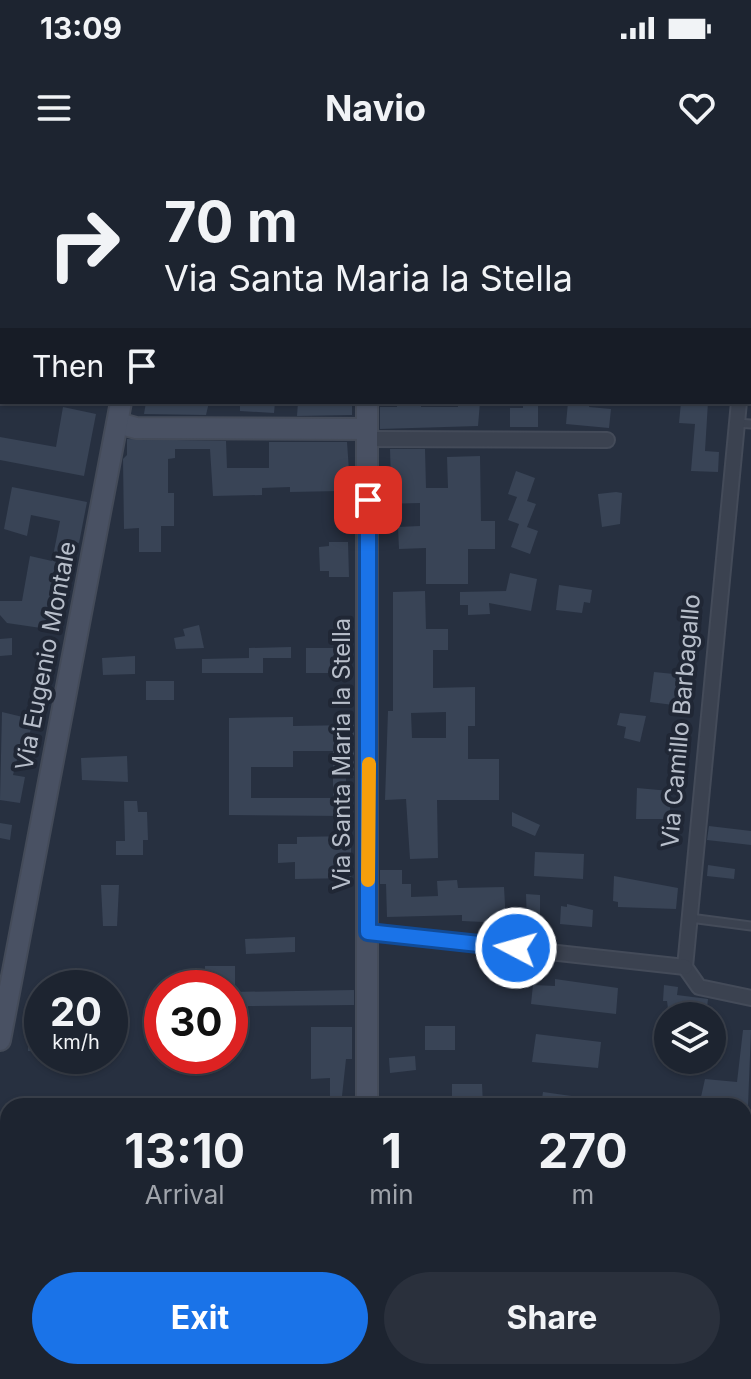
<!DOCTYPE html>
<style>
body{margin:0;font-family:Inter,sans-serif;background:#2a303c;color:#f1f3f6;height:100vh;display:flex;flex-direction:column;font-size:30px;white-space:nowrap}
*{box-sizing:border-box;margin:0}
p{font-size:26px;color:#a0a4ab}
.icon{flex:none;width:44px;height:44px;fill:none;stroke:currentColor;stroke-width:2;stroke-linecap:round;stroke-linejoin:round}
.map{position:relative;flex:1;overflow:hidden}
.details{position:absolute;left:0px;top:938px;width:752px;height:282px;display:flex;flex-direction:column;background:#1d2430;border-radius:24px 24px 0 0;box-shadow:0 2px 6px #0004,0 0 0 2px #3b414c}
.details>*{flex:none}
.guide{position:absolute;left:0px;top:0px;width:752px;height:244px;box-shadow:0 2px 6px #0004,0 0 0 2px #3b414c;background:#1d2430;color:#f1f3f6;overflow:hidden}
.fabs{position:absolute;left:654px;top:842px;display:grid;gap:16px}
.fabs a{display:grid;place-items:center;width:72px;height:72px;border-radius:50%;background:#1d2430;box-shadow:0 2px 6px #0004,0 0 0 2px #3b414c;font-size:40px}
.speed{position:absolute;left:24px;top:810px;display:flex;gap:16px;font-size:40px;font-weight:700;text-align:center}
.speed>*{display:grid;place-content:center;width:104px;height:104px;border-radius:50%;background:#1d2430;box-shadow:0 2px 6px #0004,0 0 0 2px #3b414c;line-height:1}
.speed small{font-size:20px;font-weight:400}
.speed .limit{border:12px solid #d22;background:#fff;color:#111}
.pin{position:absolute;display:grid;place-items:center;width:68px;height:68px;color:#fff;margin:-34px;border-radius:16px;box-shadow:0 4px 12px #0006}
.me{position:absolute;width:88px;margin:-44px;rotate:276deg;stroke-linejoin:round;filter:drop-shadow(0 0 6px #0008)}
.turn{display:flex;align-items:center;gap:28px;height:168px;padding:0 32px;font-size:36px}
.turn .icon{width:104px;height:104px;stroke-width:2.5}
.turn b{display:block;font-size:56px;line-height:68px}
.then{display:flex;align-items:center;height:76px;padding:0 32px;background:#0003;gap:16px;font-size:30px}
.eta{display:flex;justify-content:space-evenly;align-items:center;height:136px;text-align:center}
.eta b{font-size:48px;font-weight:700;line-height:56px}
.button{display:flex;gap:16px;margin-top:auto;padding:16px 32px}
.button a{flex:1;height:92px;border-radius:48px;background:#1a73e8;color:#fff;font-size:32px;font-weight:700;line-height:92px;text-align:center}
.button a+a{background:#2a303c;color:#f1f3f6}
.status{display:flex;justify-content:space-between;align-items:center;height:56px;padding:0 40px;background:#1d2430;direction:ltr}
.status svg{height:22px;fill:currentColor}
header{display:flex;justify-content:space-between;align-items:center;height:104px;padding:0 32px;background:#1d2430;font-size:36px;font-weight:700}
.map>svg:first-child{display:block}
</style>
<div class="status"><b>13:09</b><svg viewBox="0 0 49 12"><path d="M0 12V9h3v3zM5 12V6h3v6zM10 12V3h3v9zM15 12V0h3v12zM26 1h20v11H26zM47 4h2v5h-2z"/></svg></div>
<header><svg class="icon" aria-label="menu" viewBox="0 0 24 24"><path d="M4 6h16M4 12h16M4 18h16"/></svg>Navio<svg class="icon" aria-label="heart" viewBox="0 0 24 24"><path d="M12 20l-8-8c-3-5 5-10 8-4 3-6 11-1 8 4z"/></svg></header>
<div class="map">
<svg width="751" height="1219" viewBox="0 0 751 1219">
<rect width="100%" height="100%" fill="#273040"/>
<g fill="#394456" fill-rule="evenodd">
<polygon points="146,242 209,242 206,255 144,254"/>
<polygon points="240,242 275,242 274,253 240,251"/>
<polygon points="298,242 352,242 352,255 297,256"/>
<polygon points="397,242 421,242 421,247 458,247 458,242 480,242 478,266 380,269 380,247 397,247"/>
<polygon points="523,242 538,242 538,267 510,267 510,248 523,248"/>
<polygon points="568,242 590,242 589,247 611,249 609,268 566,264"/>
<polygon points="681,242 708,242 705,291 719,292 718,312 691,311 695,264 679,263"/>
<polygon points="63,247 96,254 84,316 0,300 0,277 56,287"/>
<polygon points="127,279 226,281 227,308 269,308 269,282 347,282 350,325 340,326 340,331 290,332 290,327 262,328 262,335 213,336 210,289 175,289 175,298 168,299 168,333 174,333 174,366 161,366 161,392 139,392 139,368 124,369 123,299 127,295"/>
<polygon points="390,289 425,289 426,328 448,328 447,297 480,296 481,361 495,361 495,389 468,389 468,424 426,424 426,388 399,389 398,367 420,366 420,343 381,344 380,321 391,321"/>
<polygon points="516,311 535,318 527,341 536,344 527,367 538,371 530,394 511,387 519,364 508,360 517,337 508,334"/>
<polygon points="12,327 87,342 79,383 69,381 54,464 42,462 41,468 7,463 0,455 0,441 22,441 30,396 52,401 60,361 31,355 27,376 4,369"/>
<polygon points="616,332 622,333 620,364 602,367 598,334"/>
<polygon points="329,382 348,382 349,417 329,417 329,411 320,411 319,387 329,386"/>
<polygon points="510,413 537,419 531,451 489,443 490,454 468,455 468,445 460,445 460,432 506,431"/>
<polygon points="559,425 592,430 590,443 584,442 582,453 556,450"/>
<path d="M425,431L426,469H448V490H433V528L475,527V566H468V599H499V640H437L438,698L410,699L406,639L385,640L388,551H393V432ZM446,552V578H412L411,553Z"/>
<polygon points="199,465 204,488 176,489 174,478 185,476 183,469"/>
<polygon points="12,478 12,495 0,496 0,479"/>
<polygon points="291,487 291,498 263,498 263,513 202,513 202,499 249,498 249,488"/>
<rect x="306" y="488" width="43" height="25"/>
<polygon points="135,496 135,514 103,515 102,498"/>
<polygon points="654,512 684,515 681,546 650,542"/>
<rect x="146" y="521" width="28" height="19"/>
<polygon points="2,552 27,558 25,567 31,568 27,585 21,584 13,615 25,617 20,643 0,640"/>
<polygon points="620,553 646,556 640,582 624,578 626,567 617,565"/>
<path d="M293,557V566L354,565V617H346V656L229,655V558ZM293,591H333V638H251V607H293Z"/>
<polygon points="127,596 128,622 82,620 81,598"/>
<polygon points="637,628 670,631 670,659 636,659"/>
<polygon points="124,641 137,641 138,652 147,652 148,680 143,680 143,695 116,695 116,681 125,681"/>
<polygon points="512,652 540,665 535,676 512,666"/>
<polygon points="0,663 12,665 10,680 0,678"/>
<polygon points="709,666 751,671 751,685 707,680"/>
<polygon points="351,676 351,718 295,719 295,702 278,703 278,684 297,684 297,677"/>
<polygon points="535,692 584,694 583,719 534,716"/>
<polygon points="708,705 735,709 734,719 707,716"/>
<polygon points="380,710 402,710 402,724 411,724 411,737 438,736 437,721 457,720 458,728 504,727 506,763 462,761 462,755 387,757 386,724 380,724"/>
<polygon points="614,716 678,728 676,749 618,747 618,742 613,741"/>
<polygon points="101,725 119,725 117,766 103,766"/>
<polygon points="526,734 540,735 540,763 527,763"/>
<polygon points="567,744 593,750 592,767 560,764 561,746 567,747"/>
<polygon points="295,777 295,792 246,794 245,779"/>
<polygon points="205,806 235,806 235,828 204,828"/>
<polygon points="555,819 618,828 616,854 531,844 533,825 555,826"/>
<polygon points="664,825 678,827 677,835 708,839 706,856 669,856 667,841 663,841"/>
<polygon points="354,830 354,845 248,846 248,856 231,856 231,832"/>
<polygon points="28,866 42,867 42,892 28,891"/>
<rect x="425" y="866" width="30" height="24"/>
<polygon points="311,867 352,867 352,899 346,899 342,936 330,936 330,918 311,919"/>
<polygon points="743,870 751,870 748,946 699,946 705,919 737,922"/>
<polygon points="536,874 601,882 598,908 532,902"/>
<polygon points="415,896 416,910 390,913 389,898"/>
<polygon points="452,924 482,924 483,946 452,946"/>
<polygon points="543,932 593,939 593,946 541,946"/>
</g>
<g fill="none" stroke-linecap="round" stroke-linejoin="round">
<g stroke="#444b59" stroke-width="11">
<g id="lane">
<polyline points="737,263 751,264"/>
<polyline points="690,758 751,766"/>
</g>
</g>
<g stroke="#444b59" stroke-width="18">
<g id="street">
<polyline points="750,120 751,109"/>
<polyline points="739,242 685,807 699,827 751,838"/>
<polyline points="367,279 607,280"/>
<polyline points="368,772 685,807"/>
</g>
</g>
<g stroke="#444b59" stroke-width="24">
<g id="secondary">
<polyline points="233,2 234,0"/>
<polyline points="368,2 368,0"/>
<polyline points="0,20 2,23"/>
<polyline points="118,263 136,268 367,269"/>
<polyline points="0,880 121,242"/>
<polyline points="367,946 367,242"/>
<polyline points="0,1199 8,1203"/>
<polyline points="23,1212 33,1219"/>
<polyline points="366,1219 366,1212"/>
</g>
</g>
<use href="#lane" stroke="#3b4250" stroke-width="7"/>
<use href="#street" stroke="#3b4250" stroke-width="14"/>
<use href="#secondary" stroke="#495163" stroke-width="20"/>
</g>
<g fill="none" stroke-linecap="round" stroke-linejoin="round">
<g stroke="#114b97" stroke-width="20">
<polyline id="route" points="368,340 368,772 516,788"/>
</g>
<use href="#route" stroke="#1a73e8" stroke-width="14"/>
<polyline stroke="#f59e0b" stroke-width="14" points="368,720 369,604"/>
</g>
<g text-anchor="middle" stroke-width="8" stroke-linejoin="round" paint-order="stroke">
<g font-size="24" fill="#b7beca" stroke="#202735">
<text transform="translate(46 496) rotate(-79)" y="8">Via Eugenio Montale</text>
<text transform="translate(681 561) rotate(-85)" y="8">Via Camillo Barbagallo</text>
<text transform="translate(342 594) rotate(-90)" y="8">Via Santa Maria la Stella</text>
</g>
</g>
</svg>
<div class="fabs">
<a><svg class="icon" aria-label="layers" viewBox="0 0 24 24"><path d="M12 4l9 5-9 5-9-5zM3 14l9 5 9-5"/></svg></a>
</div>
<div class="speed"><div>20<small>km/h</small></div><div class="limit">30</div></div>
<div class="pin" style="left:368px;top:340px;background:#d93025"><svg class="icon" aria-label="arrive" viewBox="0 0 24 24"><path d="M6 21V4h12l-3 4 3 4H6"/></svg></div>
<svg class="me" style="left:516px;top:788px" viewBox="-20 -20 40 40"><circle r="17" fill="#1a73e8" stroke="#fff" stroke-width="3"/><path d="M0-11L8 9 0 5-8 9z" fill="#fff"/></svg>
<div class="guide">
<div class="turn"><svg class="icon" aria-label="right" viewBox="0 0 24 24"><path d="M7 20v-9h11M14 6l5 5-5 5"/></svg><div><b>70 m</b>Via Santa Maria la Stella</div></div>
<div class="then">Then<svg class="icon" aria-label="arrive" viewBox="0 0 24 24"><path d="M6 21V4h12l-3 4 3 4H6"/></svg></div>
</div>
<section class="details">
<div class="eta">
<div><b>13:10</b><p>Arrival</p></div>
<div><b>1</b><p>min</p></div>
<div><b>270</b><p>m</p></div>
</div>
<div class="button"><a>Exit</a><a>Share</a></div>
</section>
</div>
